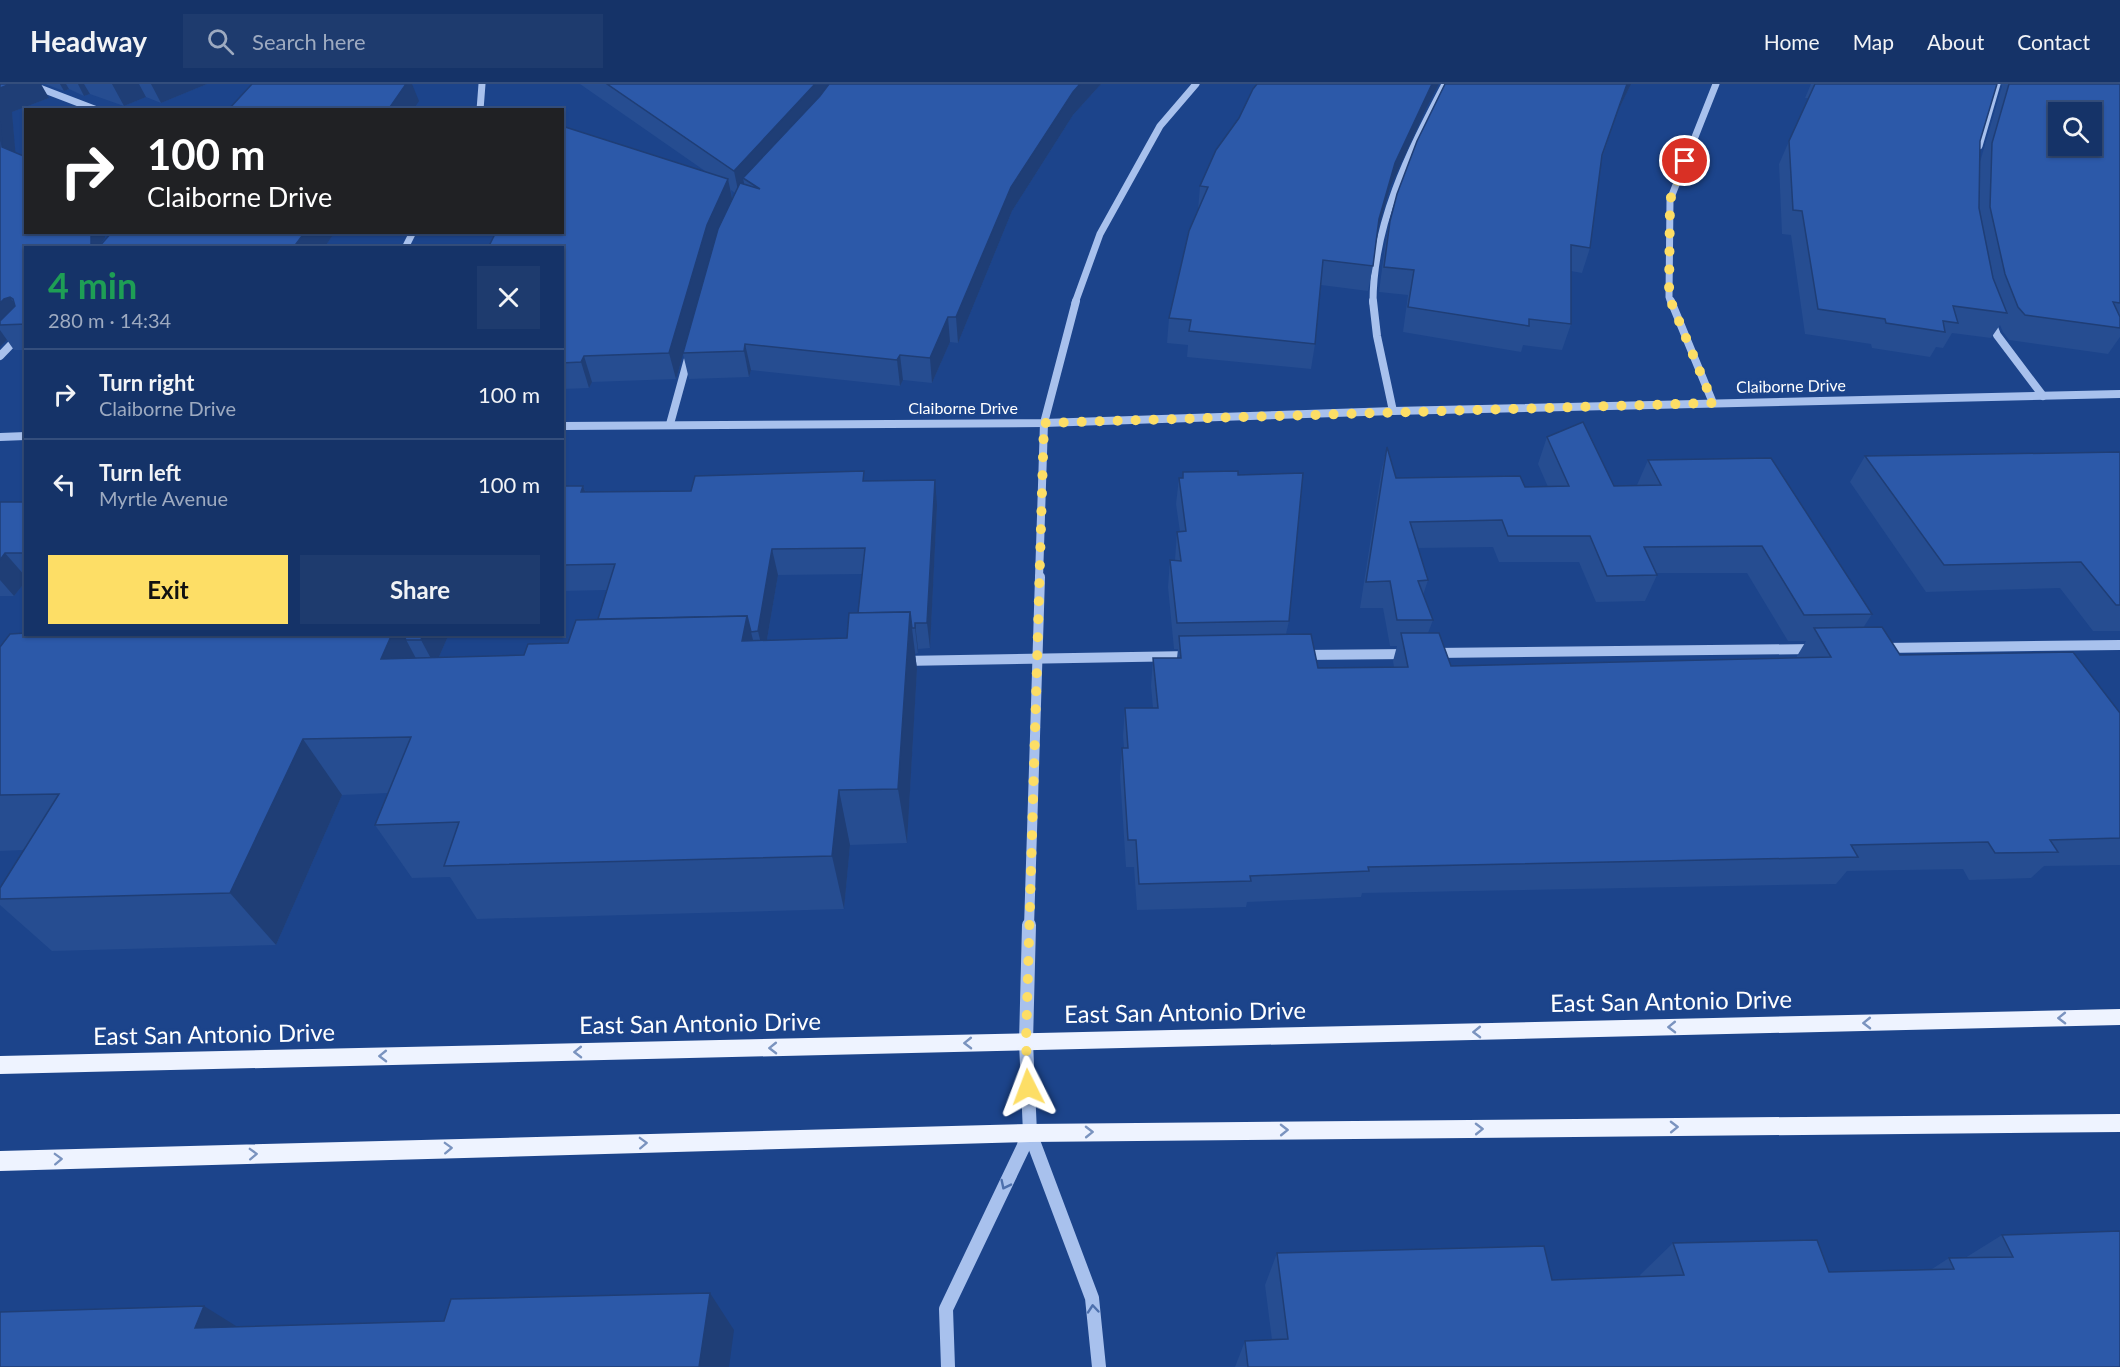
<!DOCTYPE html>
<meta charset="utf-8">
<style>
body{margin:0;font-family:Lato,sans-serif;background:#1e3b6e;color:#f1f3f6;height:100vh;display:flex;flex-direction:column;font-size:22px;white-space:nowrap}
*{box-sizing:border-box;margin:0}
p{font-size:20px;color:#9daac0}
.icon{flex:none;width:33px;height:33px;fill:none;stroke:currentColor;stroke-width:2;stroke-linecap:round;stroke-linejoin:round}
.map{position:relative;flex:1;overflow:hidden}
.sheet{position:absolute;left:24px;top:162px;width:540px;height:390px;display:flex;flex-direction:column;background:#153368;border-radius:0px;box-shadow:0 2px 4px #0004,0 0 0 2px #344e7c}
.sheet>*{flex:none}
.guide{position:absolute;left:24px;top:24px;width:540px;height:126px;border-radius:0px;box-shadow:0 2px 4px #0004,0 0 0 2px #344e7c;background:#202124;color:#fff;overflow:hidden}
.buttons{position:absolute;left:2048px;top:18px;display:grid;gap:12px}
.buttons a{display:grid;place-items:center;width:54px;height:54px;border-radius:0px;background:#153368;box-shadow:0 2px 4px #0004,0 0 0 2px #344e7c;font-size:30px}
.pin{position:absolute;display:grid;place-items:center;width:51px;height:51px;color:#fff;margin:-26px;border:3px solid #fff;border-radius:50%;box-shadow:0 2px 6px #0007}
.me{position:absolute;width:66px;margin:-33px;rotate:357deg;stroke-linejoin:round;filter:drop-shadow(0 0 4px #0008)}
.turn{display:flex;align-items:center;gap:21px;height:126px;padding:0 24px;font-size:27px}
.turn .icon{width:78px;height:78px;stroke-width:2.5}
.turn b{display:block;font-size:42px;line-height:51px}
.round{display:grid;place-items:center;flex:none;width:63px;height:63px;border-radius:0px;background:#1e3b6e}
.overview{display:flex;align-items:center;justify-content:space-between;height:102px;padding:0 24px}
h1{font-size:36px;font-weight:700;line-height:45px;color:#1e9e55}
.primary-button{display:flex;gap:12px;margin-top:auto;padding:12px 24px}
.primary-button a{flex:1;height:69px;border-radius:0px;background:#fdde66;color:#111;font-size:24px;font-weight:700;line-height:69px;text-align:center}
.primary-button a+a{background:#1e3b6e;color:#f1f3f6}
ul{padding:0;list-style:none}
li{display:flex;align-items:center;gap:18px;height:90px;padding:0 24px;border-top:2px solid #344e7c}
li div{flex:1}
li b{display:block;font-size:22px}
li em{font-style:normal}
header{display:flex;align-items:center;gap:36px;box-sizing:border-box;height:84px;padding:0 30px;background:#153368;border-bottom:2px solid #344e7c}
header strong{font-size:28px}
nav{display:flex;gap:33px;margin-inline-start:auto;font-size:21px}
.search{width:420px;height:54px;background:#1e3b6e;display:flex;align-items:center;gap:15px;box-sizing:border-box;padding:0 21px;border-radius:0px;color:#9daac0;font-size:22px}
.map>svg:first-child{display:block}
</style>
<header>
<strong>Headway</strong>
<div class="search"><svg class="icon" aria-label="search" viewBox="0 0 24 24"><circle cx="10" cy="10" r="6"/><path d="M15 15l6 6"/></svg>Search here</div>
<nav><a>Home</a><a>Map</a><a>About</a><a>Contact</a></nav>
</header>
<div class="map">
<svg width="2120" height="1283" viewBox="0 0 2120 1283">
<rect width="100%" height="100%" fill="#1c448b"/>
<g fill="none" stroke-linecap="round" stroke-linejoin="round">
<g stroke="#a8c1ed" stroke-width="7">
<polyline points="29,0 97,26"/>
<polyline points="480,26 482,0"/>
<polyline points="1979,62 1997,0"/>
<polyline points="405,164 413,148"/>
<polyline points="1075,219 1100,150 1160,42 1196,0"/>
<path d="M1373,219C1373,139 1409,69 1445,0"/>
<polyline points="1671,219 1669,213 1670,116 1716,0"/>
</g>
<g stroke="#a8c1ed" stroke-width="8">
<polyline points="1373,217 1377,252 1393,327"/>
<polyline points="1671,217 1713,319"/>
<polyline points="1991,236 1997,251 2043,312"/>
<polyline points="0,272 26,245"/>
<polyline points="670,340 689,271"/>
<polyline points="562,342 1044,339 1393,327 2120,310"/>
<polyline points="0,353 26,352"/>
<polyline points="1039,494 1044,339 1076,217"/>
</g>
<g stroke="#a8c1ed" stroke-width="10">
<polyline points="1883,564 2120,561"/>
<polyline points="1433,569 1814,565"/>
<polyline points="1301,571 1409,570"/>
<polyline points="902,577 1190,572"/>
<polyline points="1029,843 1040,493"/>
</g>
<g stroke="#a8c1ed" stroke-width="14">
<polyline points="1029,841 1026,958 1030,1049 1092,1214 1099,1283"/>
<polyline points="948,1283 946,1225 1030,1049"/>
</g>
<g fill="#eef3ff" fill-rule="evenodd">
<polygon points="2120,925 2120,941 0,990 0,972"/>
<polygon points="2120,1030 2120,1048 1030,1058 0,1087 0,1067 1030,1040"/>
</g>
</g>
<g fill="#264d91" fill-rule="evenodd">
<polygon points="0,0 49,14 12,28 15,69 105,154 101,161 112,148 335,148 324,164 26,164 26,266 14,266 7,256 0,263"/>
<polygon points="45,0 207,0 161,19 146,13 124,22 90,10 84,12 69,5 64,7"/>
<path d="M580,0H1101L1073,31L1012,127L958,259L950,258L932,299L903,296L900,302L751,286L749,293L689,295L683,270L676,295L592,298L589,304L562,305V164L705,87ZM731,106L735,109L732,114Z"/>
<polygon points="1257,0 1439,0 1427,23 1390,104 1377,148 1373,182 1368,207 1321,201 1315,260 1311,285 1187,273 1188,261 1167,259 1169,234 1198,126 1200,102 1239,34"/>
<polygon points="1811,0 1997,0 1980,57 1980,78 2002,2 2001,0 2120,0 2120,253 2108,270 2009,256 2003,248 2000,241 1991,254 1952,249 1943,264 1936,263 1930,273 1872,264 1871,260 1805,250 1791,151 1782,150 1779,80 1808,14 1805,14"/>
<polygon points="1630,2 1618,27 1602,74 1590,164 1582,189 1571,187 1571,240 1562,266 1523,261 1521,268 1403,248 1408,211 1379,208 1385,162 1390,137"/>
<path d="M1547,353L1614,402L1637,401L1648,376L1872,530L1863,544L1900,571L2120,629V781L2044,782L2031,794L1969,796L1963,785L1847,787L1836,800L1362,809L1361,813L1247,818L1246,823L1137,826L1134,783H1126L1120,692L1122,664H1124L1123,652L1125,624H1153L1151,602L1153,574H1177L1178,565H1174L1168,503L1170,476H1175L1177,448H1180L1176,420L1179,394H1182L1183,388L1238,391L1289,537L1286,550L1318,584L1394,583L1393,577L1397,562H1390L1383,524H1360L1381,389L1387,363L1396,394L1525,403H1548L1538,380ZM1493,463L1499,478H1579L1596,518L1645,517L1657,491L1656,489H1747L1788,557H1806L1797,572V573L1451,582L1428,549L1433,536L1423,511L1428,496L1418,464Z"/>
<polygon points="2120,368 2120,547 2093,547 2060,504 1926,508 1850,398 1865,372"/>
<path d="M865,397L937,422L930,564L918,565V569L915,570L917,585L907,759L850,761L844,825L477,835L450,793L412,794L375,741L388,709L342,711L276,861L52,867L0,821V804L24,766L0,767V563L449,550L439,573L524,571L568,559L598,535L607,506L562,507V402H583L586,408L691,407ZM862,490L858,529L847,554L767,556L778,491Z"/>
<polygon points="0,418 26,418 26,497 14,512 0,512"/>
<polygon points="2002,1151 2120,1283 1235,1283 1245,1257 1272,1256 1265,1201 1277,1169 1552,1196 1641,1193 1640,1191 1673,1159 1829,1188 1932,1185 1949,1174 1965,1174"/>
</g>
<g fill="#1f3e76">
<polygon points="10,0 41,0 49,14 12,28 17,87 2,63 0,37 0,4"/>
<polygon points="60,0 66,0 69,5 64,7"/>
<polygon points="78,0 84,0 90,10 84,12"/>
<polygon points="112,0 139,0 146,13 124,22"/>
<polygon points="151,0 207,0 161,19"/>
<polygon points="406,0 412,0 419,17 413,26 388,26"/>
<polygon points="815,0 835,0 743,94 745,104 739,111 734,87"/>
<polygon points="1080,0 1101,0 1073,31 1012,127 958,259 956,233 1011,103 1073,8"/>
<polygon points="1432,0 1439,0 1427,23 1390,104 1374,159 1379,135 1395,79"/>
<polygon points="1627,0 1631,0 1618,27 1594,95 1625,4"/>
<polygon points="728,95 733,119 713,166 676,295 669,269 707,141"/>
<polygon points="87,148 105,148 105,154 100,161 102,164 91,164"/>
<polygon points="305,148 335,148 324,164 293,164"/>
<polygon points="10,213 26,237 0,241 0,219 4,215"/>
<polygon points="948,233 950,258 932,299 930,274"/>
<polygon points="0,246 7,256 0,263"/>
<polygon points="745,260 751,286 749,293 744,267"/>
<polygon points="900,271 903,296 900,302 897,276"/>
<polygon points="584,272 592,298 589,304 581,278"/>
<polygon points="935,396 937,422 930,564 927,539"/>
<polygon points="583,402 593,428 581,408"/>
<polygon points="772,465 778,491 764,573 758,547"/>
<polygon points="5,469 26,493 26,497 14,512 0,496 0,476"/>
<polygon points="910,528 917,585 907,759 898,705"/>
<polygon points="747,532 761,588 742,557"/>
<polygon points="915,539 918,565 918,569 915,544"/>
<polygon points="392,550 403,550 428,597 381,575"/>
<polygon points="423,550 449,550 435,582 421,556"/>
<polygon points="303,655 342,711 276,861 230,809"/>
<polygon points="839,706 850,761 844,825 832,772"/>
<polygon points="710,1209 734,1246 729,1283 699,1283"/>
<polygon points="204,1222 263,1259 195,1244"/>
</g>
<g fill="#2c59a9" stroke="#1f3e76" stroke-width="1.5" fill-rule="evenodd">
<polygon points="0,0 10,0 0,4"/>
<polygon points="252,0 406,0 388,26 228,26"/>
<polygon points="607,0 815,0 734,87"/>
<polygon points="829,0 1080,0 1073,8 1011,103 956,233 948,233 930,274 900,271 897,276 745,260 744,267 683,269 718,145 740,99 760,105 743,94 820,12"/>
<polygon points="1257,0 1432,0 1395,79 1379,135 1373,182 1323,176 1315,260 1189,247 1191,236 1169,234 1189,147 1208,103 1200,102 1216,66 1239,34 1253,5"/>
<polygon points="1445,0 1627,0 1602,71 1590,164 1571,161 1571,240 1529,235 1529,242 1408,223 1414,186 1384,183 1390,137 1397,110 1417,57"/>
<polygon points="1815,0 1997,0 1980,57 1979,124 1993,194 2007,229 1953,222 1958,239 1943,237 1945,248 1886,239 1885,235 1818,225 1802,127 1793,126 1789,57"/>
<path d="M2009,0H2120V219L2113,218L2120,233V244L2025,231L2018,223L2005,190L1990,123L1992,59ZM2058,28H2091V62H2058Z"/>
<polygon points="0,37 2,63 26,73 26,148 91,148 91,164 26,164 26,240 0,241 0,237 15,222 13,215 10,213 4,215 0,219"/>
<polygon points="562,42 728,95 707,141 669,269 584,272 581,278 562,279 562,164 488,164 496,148 562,148"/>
<polygon points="112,148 305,148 293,164 98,164"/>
<polygon points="1583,338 1614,402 1661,401 1648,376 1771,374 1872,530 1804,531 1762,462 1644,463 1657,491 1607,492 1590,452 1508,452 1502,436 1410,438 1428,496 1418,497 1433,536 1397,536 1390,497 1366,498 1387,363 1396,394 1520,392 1525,403 1569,402 1547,353"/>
<polygon points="2120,368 2120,521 2116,521 2081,478 1944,481 1865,372"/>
<polygon points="864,387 863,397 935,396 927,539 915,539 915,544 912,544 910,528 858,529 865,464 772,465 758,547 751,548 747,532 598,535 615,480 562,481 562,402 583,402 581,408 691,407 695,392"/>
<polygon points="1238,387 1238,391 1303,389 1289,537 1177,539 1170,476 1181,477 1177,448 1186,447 1179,394 1183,394 1183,388"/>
<polygon points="0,418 26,418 26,469 5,469 0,476"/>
<polygon points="910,528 898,705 839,706 832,772 444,782 459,738 375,741 411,653 303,655 230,809 0,815 0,804 59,710 0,711 0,563 10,550 26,549 26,550 392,550 381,575 524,571 528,560 568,559 576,536 747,532 742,557 847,554 849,529"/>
<polygon points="1882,543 1900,571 2073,568 2120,629 2120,754 2050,756 2058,768 1995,769 1988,758 1851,761 1858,773 1368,783 1369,787 1250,792 1251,797 1139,800 1136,756 1128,756 1122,664 1128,664 1125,624 1158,624 1153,574 1181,574 1179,552 1311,550 1318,584 1408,583 1401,549 1439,549 1451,582 1831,573 1814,544"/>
<polygon points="403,550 423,550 421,556 406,556"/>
<polygon points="2120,1147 2120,1283 1248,1283 1245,1257 1288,1255 1277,1169 1544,1162 1552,1196 1684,1191 1673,1159 1817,1156 1829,1188 1954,1185 1949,1174 2013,1173 2002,1151"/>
<polygon points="710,1209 699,1283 0,1283 0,1228 204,1222 195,1244 444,1237 451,1215"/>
</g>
<defs><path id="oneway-chevron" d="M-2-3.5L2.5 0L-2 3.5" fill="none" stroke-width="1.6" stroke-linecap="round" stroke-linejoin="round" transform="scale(1.5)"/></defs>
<g stroke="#7a93bf">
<use href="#oneway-chevron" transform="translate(2062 934) rotate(179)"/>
<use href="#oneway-chevron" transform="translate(1867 939) rotate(179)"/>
<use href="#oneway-chevron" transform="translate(1672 943) rotate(179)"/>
<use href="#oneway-chevron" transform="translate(1477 948) rotate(179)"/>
<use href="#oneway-chevron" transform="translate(968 959) rotate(179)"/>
<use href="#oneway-chevron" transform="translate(773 964) rotate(179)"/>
<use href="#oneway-chevron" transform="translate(578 968) rotate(179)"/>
<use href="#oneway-chevron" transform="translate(383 972) rotate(179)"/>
<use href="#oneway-chevron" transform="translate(1674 1043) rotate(-1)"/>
<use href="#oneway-chevron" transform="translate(1479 1045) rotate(-1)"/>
<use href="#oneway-chevron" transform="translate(1284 1046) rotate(-1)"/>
<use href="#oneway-chevron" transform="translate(1089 1048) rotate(-1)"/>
<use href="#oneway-chevron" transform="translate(643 1059) rotate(-2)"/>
<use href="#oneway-chevron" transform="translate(448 1064) rotate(-2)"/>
<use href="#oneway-chevron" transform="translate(253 1070) rotate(-2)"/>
<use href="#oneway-chevron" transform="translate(58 1075) rotate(-2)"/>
</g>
<g stroke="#4d70ad">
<use href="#oneway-chevron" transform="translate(1005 1101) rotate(116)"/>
<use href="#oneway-chevron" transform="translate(1093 1225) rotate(-95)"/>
</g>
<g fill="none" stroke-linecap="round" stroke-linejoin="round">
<polyline stroke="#fdde66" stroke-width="10" stroke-dasharray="0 18" points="1028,1003 1026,958 1044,339 1713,319 1669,213 1670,116 1685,77"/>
</g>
<g text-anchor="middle" stroke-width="6" stroke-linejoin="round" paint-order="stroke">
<g font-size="16" fill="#fff" stroke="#1c448b">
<text transform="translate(1791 302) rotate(-1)" y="6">Claiborne Drive</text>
<text x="963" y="330">Claiborne Drive</text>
</g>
<g font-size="24" fill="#fff" stroke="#1c448b">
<text transform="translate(1671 918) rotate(-1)" y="8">East San Antonio Drive</text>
<text transform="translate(1185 929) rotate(-1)" y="8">East San Antonio Drive</text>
<text transform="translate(700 940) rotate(-1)" y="8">East San Antonio Drive</text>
<text transform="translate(214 951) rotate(-1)" y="8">East San Antonio Drive</text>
</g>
</g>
</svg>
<div class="buttons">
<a><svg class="icon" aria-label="search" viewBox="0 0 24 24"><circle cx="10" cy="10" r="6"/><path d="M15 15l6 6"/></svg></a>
</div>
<div class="pin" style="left:1685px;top:77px;background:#d93025"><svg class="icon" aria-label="arrive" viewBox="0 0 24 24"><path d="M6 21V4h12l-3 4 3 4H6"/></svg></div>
<svg class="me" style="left:1028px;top:1003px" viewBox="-20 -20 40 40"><path d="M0-17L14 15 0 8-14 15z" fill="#fdde66" stroke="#fff" stroke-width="4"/></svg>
<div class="guide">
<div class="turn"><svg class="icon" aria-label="right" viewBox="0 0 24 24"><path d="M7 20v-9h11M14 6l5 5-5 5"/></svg><div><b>100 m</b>Claiborne Drive</div></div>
</div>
<section class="sheet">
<div class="overview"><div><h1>4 min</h1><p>280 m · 14:34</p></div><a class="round"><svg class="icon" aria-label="close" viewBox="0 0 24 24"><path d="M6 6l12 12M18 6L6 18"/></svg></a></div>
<ul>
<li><svg class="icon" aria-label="right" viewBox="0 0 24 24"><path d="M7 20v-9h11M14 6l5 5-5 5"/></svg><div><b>Turn right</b><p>Claiborne Drive</p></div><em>100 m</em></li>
<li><svg class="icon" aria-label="left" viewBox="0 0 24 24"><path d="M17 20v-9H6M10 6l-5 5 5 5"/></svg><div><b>Turn left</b><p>Myrtle Avenue</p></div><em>100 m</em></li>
</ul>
<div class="primary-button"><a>Exit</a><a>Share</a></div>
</section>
</div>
